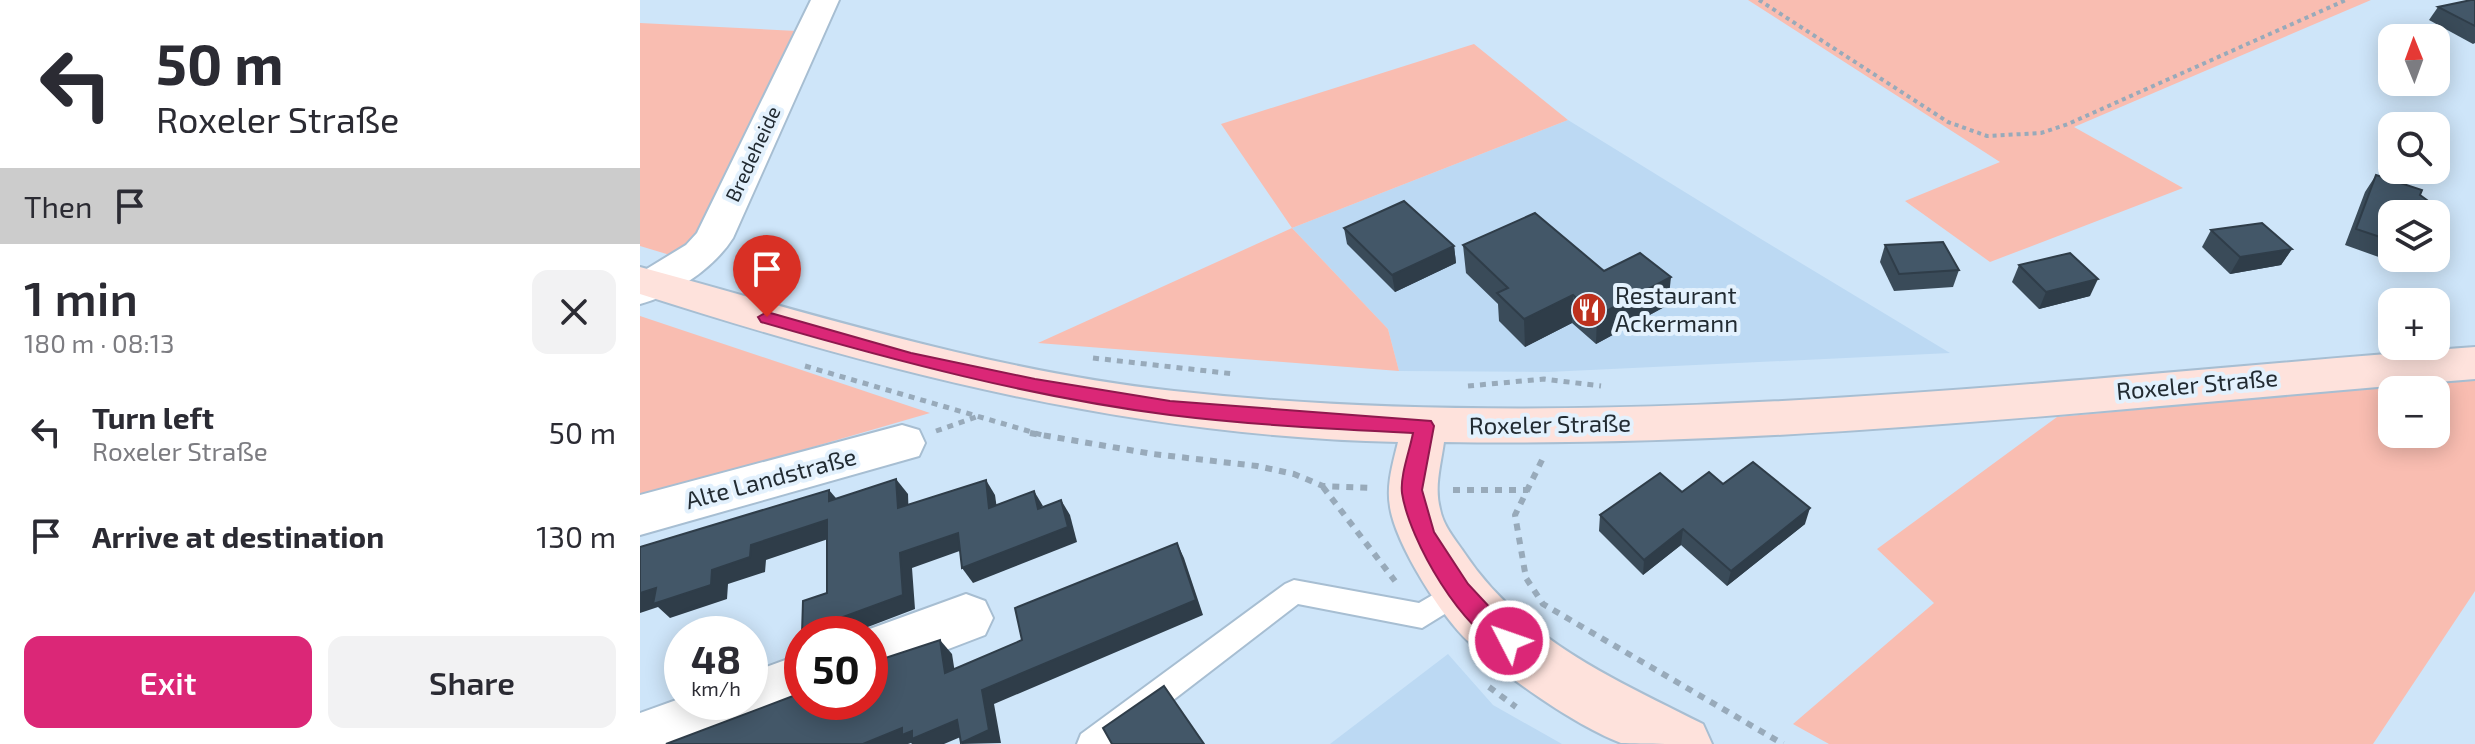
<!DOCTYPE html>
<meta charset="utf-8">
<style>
body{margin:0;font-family:"Exo 2",sans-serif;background:#f2f2f3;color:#2b2b33;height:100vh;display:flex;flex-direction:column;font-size:30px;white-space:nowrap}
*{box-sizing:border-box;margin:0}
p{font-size:26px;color:#7c7c81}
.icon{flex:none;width:44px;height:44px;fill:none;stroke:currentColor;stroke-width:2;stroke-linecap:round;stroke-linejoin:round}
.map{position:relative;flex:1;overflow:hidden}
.drawer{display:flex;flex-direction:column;background:#fff;width:640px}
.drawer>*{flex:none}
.banner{background:#fff;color:#2b2b33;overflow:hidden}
.needle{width:52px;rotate:359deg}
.buttons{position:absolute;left:1738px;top:24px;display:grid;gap:16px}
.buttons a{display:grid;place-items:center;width:72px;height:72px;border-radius:16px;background:#fff;box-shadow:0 4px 20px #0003;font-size:40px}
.speed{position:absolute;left:24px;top:616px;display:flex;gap:16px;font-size:40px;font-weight:700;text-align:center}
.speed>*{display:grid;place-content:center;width:104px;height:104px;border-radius:50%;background:#fff;box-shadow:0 4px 20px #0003;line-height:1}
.speed small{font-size:20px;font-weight:400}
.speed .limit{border:12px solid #d22;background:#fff;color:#111}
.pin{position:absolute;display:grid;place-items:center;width:68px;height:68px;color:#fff;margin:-82px -34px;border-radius:50% 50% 50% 0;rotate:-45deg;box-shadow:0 0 8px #0007}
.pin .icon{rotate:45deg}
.me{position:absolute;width:88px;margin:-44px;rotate:311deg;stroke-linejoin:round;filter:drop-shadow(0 0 6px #0008)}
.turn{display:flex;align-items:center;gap:28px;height:168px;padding:0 24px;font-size:36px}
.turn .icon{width:104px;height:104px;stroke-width:2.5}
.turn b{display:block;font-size:56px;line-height:68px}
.then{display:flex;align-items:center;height:76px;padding:0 24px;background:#0003;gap:16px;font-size:30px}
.round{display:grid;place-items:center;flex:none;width:84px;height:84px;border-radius:16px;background:#f2f2f3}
.head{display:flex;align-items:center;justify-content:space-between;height:136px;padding:0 24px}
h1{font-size:48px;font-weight:600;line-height:60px}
.cta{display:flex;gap:16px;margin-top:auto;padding:16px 24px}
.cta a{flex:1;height:92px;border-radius:16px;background:#db2777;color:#fff;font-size:32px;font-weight:600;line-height:92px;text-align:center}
.cta a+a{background:#f2f2f3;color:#2b2b33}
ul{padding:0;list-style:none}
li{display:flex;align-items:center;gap:24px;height:104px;padding:0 24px}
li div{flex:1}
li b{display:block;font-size:30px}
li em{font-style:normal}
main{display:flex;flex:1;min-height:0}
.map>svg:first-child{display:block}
</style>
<main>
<section class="drawer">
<div class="banner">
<div class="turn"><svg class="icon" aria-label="left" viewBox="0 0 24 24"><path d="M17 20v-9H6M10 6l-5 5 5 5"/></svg><div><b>50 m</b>Roxeler Straße</div></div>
<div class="then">Then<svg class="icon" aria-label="arrive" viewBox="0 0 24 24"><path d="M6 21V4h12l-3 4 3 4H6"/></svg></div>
</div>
<div class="head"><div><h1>1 min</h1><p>180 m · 08:13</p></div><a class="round"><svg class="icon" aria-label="close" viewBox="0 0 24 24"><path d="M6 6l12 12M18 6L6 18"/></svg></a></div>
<ul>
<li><svg class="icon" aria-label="left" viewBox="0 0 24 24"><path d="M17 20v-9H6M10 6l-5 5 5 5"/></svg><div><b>Turn left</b><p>Roxeler Straße</p></div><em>50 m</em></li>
<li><svg class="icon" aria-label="arrive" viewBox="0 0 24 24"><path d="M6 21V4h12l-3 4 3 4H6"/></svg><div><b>Arrive at destination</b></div><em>130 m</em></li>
</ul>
<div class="cta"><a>Exit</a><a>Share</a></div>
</section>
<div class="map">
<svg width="1835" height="744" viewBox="0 0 1835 744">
<rect width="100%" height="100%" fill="#cee5f9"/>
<g fill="#bcd9f3">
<polygon points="928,120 1121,239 1310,353 908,372 759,371 748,329 652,228"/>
<polygon points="808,654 853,705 922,744 690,744"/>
</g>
<g fill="#f9bdb1" fill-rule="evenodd">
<polygon points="1108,0 1731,0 1434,127 1543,188 1350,262 1265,201 1360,162"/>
<polygon points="0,23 157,31 50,261 0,246"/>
<polygon points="834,44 928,120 652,228 748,329 759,371 398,343 652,228 581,124"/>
<polygon points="0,316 290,413 0,497"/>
<path d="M1835,379V591L1733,744H1189L1153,724L1294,603L1237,549L1417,417ZM1752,390H1796V434H1752Z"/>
</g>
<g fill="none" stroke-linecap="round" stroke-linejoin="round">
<g stroke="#a7bed2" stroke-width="4">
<polygon id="lane" points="820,579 829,583 833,591 829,599 782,628 658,604 476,744 437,744 441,734 645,584 654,580 779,603"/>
</g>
<g stroke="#a7bed2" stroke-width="4">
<g id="street">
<path d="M171,0H199L93,238C74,268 34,295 0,304V273L46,245L57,233Z"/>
<polygon points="262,425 279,430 285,443 279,456 0,535 0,495"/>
<polygon points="326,594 345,601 353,618 345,635 230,679 230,634 216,634"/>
<polygon points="162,654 162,702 174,702 67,744 0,744 0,713 42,698 42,702 110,702 110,673"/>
</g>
</g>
<g stroke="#a7bed2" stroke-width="4">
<path id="secondary" d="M0,267C177,315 351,371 534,391C960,438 1408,379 1835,347V379C1493,406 1148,448 804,442C801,464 794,487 800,509C803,525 814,538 823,551C881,639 972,678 1063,724L1072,744C1049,744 1001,744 981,743C936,726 864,676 829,642C801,616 756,545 750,507C746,485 753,463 758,442C494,436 250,374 0,294Z"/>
</g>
<polyline stroke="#98aaba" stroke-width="4" stroke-dasharray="4 4" stroke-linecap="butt" points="1119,0 1308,122 1347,136 1401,133 1428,124 1706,0"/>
<g stroke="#98aaba" stroke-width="5" stroke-dasharray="6 6" stroke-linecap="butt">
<polyline points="453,358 594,374"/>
<polyline points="165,366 402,435"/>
<polyline points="828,386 904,379 961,386"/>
<polyline points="296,431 336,417"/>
</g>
<g stroke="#98aaba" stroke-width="6" stroke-dasharray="7 7" stroke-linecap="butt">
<polyline points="390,433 513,454 617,466 654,474 683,486 731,488"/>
<polyline points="902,460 875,515 886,578 903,604 1143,744"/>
<polyline points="683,487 755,581"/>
<polyline points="813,490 888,490"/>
<polyline points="849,687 876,707"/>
</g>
<use href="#lane" fill="#fff" fill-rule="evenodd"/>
<use href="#street" fill="#fff" fill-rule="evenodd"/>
<use href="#secondary" fill="#fee2dc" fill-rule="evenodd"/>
</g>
<g fill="#3a4b59">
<polygon points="1835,0 1835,43 1833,44 1789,20 1798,7"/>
<polygon points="1736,175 1752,214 1752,258 1767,258 1761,265 1705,245 1725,192"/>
<polygon points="704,228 814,246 816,263 755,292 707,244"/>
<polygon points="1571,230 1652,249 1641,265 1590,274 1562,247"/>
<polygon points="823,245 964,271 1028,305 956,344 932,323 885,347 859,321 858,304 826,273"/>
<polygon points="1245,245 1319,270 1313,287 1254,291 1240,262"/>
<polygon points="1379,265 1450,296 1399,309 1372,282"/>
<polygon points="1083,484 1165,524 1087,586 1041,545 1003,575 959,531 960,515 1042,492"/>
</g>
<g fill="#2f3d49">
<polygon points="1806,214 1796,227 1796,217"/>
<polygon points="814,246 816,263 755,292 752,275"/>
<polygon points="1652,249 1641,265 1590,274 1600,257"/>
<polygon points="1031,277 1028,305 956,344 957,316"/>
<polygon points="1458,279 1450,296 1399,309 1406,292"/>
<polygon points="933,295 932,323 885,347 884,319"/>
<polygon points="256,479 268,494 269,523 258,508"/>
<polygon points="346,480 355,495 359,523 349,508"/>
<polygon points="189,490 202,505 189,501"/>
<polygon points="394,491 403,506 398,509"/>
<polygon points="421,500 430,515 437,542 333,583 322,568"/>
<polygon points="1170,508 1165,524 1087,586 1091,571"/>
<polygon points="187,520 200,535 126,560 125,572 88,584 87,599 30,618 18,607 0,613 0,593 72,570 111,545"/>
<polygon points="1043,529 1041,545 1003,575 1004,560"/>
<polygon points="318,533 328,548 272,568 275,609 220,630 224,634 213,634 202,623 200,618 260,553"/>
<polygon points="537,543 544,558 563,615 354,704 361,743 322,744 321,743 342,690"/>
<polygon points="300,640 312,654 317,686 305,673"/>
<polygon points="317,720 330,733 304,744 272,744 271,743 268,744 223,744 262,728 272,731"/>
</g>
<g fill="#435768" stroke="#2f3d49" stroke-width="2">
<polygon points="1831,0 1835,0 1835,26 1798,7"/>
<polygon points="1736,175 1782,190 1780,195 1806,214 1796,217 1796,214 1752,214 1752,241 1716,229"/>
<polygon points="764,201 814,246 752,275 704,228"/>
<polygon points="895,213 964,271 1000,253 1031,277 957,316 933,295 884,319 857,293 868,288 823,245"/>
<polygon points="1622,223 1652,249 1600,257 1571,230"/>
<polygon points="1303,242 1319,270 1259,274 1245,245"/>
<polygon points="1430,253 1458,279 1406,292 1379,265"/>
<polygon points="1113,462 1170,508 1091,571 1043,529 1004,560 960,515 1020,473 1042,492 1069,472 1083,484"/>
<polygon points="256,479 258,508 346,480 349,508 394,491 398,509 421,500 428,527 322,568 318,533 260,553 263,595 200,618 202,623 214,623 214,634 162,634 163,601 187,593 187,520 111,545 110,557 72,570 71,585 13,604 16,588 0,593 0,547 189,490 189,501"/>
<polygon points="537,543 556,600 342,690 349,730 321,743 317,720 272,739 272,731 262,735 262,728 223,744 26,744 161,693 162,643 162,702 230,702 230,663 300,640 305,673 382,640 375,608"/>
<polygon points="524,686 564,744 472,744 463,728"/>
</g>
<path fill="#db2777" stroke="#8e194d" stroke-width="2" d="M127,312L271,353L395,379L530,401L791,421L794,426L782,490L794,532L828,584L881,641L877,648L869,651C823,634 769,540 762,493C760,475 770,450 773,433C692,429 611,425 530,415C391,397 256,361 121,322L118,317Z"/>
<defs>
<g id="restaurant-disc" transform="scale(1.8)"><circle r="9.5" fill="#bd311e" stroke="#e3f1fd"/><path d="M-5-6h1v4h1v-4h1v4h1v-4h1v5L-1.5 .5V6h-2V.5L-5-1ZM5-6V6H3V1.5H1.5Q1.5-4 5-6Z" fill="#fff"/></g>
</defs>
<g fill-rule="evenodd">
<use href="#restaurant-disc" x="949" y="310"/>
</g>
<g text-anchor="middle" stroke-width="8" stroke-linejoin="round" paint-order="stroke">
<g font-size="20" fill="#222b32" stroke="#e3f1fd">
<text transform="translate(113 154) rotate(-65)" y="7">Bredeheide</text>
</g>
<g font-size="24" fill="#222b32" stroke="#e3f1fd" text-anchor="start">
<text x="975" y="304">Restaurant<tspan x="975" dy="28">Ackermann</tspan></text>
</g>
<g font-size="24" fill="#222b32" stroke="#e3f1fd">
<text transform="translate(1557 385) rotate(-5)" y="8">Roxeler Straße</text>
<text transform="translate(910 425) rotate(-1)" y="8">Roxeler Straße</text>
<text transform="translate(131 479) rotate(-15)" y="8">Alte Landstraße</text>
</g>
</g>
</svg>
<div class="buttons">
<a><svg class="needle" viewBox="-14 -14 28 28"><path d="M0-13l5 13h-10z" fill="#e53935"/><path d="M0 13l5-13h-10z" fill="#7c7c81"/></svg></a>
<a><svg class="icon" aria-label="search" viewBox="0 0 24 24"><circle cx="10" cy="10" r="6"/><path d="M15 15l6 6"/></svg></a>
<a><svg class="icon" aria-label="layers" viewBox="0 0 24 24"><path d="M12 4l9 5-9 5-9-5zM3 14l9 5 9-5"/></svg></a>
<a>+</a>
<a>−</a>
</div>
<div class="speed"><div>48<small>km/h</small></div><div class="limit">50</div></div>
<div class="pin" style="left:127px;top:317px;background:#d93025"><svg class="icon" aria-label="arrive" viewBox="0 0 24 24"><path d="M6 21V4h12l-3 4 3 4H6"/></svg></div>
<svg class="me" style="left:869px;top:641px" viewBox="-20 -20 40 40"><circle r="17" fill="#db2777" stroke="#fff" stroke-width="3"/><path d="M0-11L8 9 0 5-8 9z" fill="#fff"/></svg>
</div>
</main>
